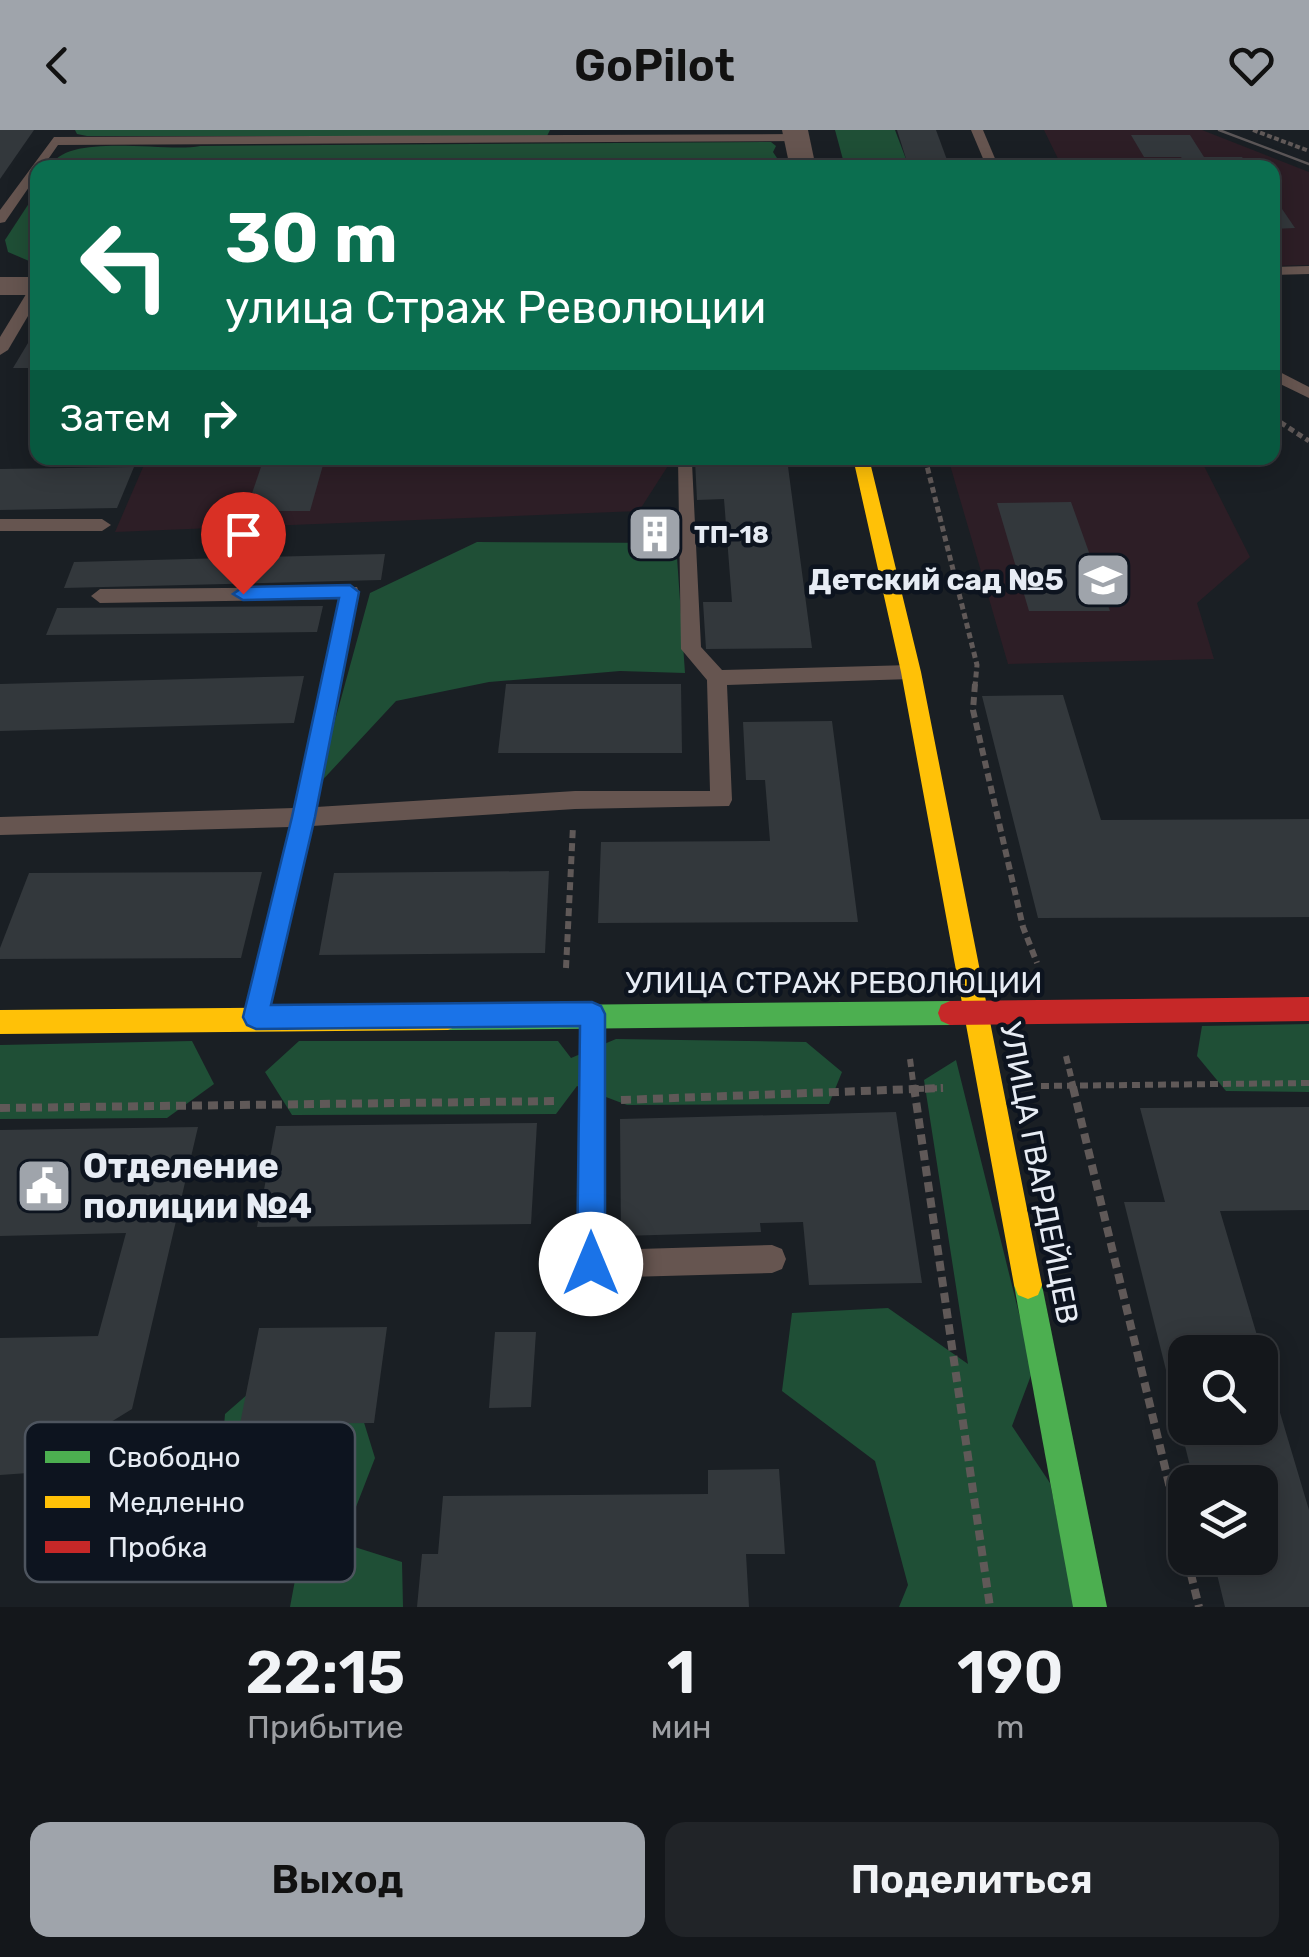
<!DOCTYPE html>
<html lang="ru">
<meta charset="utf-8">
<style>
body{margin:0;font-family:Rubik,sans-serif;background:#212428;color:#f1f3f6;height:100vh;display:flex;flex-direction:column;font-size:38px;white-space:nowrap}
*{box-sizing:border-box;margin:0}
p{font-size:32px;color:#9d9fa3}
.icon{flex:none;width:55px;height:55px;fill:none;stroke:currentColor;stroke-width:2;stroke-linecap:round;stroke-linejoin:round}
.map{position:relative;height:1477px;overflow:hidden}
.details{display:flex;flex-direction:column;background:#14171b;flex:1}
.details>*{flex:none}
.banner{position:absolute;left:30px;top:30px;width:1250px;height:305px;border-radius:20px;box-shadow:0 5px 25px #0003,0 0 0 2px #33363a;background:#0b6e4f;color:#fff;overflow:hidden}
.controls{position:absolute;left:1168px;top:1205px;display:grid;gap:20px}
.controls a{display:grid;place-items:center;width:110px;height:110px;border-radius:20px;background:#14171b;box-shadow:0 5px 25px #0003,0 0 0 2px #33363a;font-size:50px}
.pin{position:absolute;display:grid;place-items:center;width:85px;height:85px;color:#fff;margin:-102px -42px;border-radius:50% 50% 50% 0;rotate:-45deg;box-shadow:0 0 10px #0007}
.pin .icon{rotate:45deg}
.me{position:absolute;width:110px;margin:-55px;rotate:0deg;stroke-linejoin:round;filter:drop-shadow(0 0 8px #0008)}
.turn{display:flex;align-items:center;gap:35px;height:210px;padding:0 30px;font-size:45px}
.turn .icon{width:130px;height:130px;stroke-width:2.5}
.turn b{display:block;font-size:70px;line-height:85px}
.then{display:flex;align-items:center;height:95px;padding:0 30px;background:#0003;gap:20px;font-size:38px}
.eta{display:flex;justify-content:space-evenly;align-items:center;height:170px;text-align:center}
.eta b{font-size:60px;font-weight:600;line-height:70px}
.action{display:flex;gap:20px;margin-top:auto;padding:20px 30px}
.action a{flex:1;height:115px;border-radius:20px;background:#9fa4ab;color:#111;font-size:40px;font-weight:600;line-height:115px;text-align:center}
.action a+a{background:#212428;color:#f1f3f6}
header{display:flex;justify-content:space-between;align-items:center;height:130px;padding:0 30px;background:#9fa4ab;color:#111;font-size:45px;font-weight:600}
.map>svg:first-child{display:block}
</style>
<header><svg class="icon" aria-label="back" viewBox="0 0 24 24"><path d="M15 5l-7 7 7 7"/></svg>GoPilot<svg class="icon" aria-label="heart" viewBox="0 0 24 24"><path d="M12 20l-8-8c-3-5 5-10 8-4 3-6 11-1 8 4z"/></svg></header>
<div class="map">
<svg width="1309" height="1477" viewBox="0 0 1309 1477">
<rect width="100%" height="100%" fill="#1a1f24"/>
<g fill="#2d1e26">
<polygon points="1044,0 1202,0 1309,42 1309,135 1273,136 1272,38 1062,37"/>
<polygon points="147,328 673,328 639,381 115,402"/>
<polygon points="948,328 1200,328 1250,427 1197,473 1214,529 1008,534"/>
</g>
<g fill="#1f4f36">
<polygon points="75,0 550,0 547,6 87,6 77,4"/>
<polygon points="835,0 895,0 909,37 845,37"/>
<path d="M771,12L776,16L773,22L783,37L398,34L50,38C64,1 166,23 200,16Z"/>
<polygon points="37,61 37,129 29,131 8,122 5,110"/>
<polygon points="477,412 676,413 685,543 620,541 489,552 396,571 317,656 370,463"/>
<polygon points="1309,894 1309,962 1226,961 1197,926 1202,896"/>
<polygon points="616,909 806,912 842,942 829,974 627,975 577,956 556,984 292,985 265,942 299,911 558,911 571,928"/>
<polygon points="192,911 214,954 167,988 0,989 0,915"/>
<polygon points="956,930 1033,1240 1012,1296 1050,1353 1075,1477 899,1477 908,1455 875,1331 782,1261 792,1183 888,1178 968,1234 924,950"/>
<polygon points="272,1243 349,1244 375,1328 342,1413 402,1432 403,1477 290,1477 298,1434 219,1358 225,1284"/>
</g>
<g fill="#33383c" fill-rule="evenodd">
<polygon points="0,0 34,0 0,49"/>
<polygon points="897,0 936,0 950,38 909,38"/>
<polygon points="1131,5 1190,5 1204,27 1242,27 1250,38 1188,38 1181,27 1144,27"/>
<polygon points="1272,73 1278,73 1295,98 1272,99"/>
<polygon points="34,203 38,203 38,238 13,238"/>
<polygon points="264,328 325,328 310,381 246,381"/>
<polygon points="787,329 812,518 706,519 703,472 732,472 724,369 697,370 695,330"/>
<polygon points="134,337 117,378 0,380 0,339"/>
<polygon points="1071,372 1110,481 1029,481 997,373"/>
<polygon points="631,393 681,395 680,414 629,413"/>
<polygon points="385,424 381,450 64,458 74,432"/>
<polygon points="323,476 317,502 46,505 57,478"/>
<polygon points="304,546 294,593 0,601 0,554"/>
<polygon points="506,554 681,554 682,623 498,623"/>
<polygon points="1063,565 1101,690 1309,689 1309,787 1038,788 982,566"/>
<polygon points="832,591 858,792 598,793 601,712 770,711 765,650 746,650 743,592"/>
<polygon points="549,741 545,823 319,825 334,743"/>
<polygon points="262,742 241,828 0,829 0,818 29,743"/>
<path d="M1309,977V1080L1220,1081L1309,1380V1477H1225L1213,1428H1260V1352H1194L1124,1072H1165L1140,978ZM1185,1222H1260V1298H1185Z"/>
<polygon points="896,982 922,1153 809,1155 803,1092 760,1093 761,1102 621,1106 620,989"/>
<polygon points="537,993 531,1094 257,1097 276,996"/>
<polygon points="198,997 132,1279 28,1343 0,1345 0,1208 98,1206 126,1103 0,1106 0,1000"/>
<polygon points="387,1197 374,1293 240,1294 259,1198"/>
<polygon points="495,1202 536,1202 531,1277 489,1278"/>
<polygon points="779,1339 785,1424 746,1424 749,1477 417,1477 422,1424 438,1424 443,1366 708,1364 708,1340"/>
</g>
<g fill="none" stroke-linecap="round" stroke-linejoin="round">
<polyline stroke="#605958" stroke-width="4" stroke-dasharray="5 2.5" stroke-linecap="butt" points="1253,0 1309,21"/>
<g stroke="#605958" stroke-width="5" stroke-dasharray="6 4" stroke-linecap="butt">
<polyline points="1272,287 1309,311"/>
<polyline points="925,328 977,535 975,556"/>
</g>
<g stroke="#605958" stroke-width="6" stroke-dasharray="8 5" stroke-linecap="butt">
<polyline points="975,554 973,580 1023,797 1037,833"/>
<polyline points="566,838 573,696"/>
<polyline points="1066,926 1074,959"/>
<polyline points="910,929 914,959"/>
<polyline points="1041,956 1309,953"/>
<polyline points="916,959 943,958"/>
</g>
<g stroke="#605958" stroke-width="8" stroke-dasharray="10 6" stroke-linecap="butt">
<polyline points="914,957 990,1477"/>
<polyline points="1073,957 1185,1420"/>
<polyline points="621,970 943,958"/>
<polyline points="0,978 559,971"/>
<polyline points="1187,1428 1199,1477"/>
</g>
<g fill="#665550" fill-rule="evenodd">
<polygon points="971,0 983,0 999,38 987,38"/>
<polygon points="797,4 801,5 801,11 58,15 42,38 38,38 38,44 5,92 0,93 0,80 54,7"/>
<polygon points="1309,136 1309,144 1272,145 1272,137"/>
<polygon points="38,152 38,169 8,220 0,225 0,207 31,156"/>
<polygon points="1272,238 1309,257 1309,268 1272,250"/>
<polygon points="678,328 696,328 692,333 701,517 722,540 911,535 921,542 911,549 727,555 732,670 729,676 575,679 312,696 268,887 265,895 256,899 247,895 244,887 290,697 0,705 0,687 294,678 339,469 100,473 91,466 100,459 357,457 359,462 316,677 575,661 710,661 707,550 681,519"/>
<polygon points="0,389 102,389 111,395 102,401 0,401"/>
<polygon points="592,876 601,880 604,888 605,1120 772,1115 782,1119 786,1129 782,1139 772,1143 591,1148 581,1144 577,1134 580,888 583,880"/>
</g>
<g fill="#665550" fill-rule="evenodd">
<polygon points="782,0 808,0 816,38 790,38"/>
<rect x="0" y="147" width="38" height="18"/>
</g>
<g fill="#4caf50" fill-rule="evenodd">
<polygon points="950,871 959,875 962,883 959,891 950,895 448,900 439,896 436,888 439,880 448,876"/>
<polygon points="1028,1141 1038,1145 1042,1155 1107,1477 1073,1477 1014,1155 1018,1145"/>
</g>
<g fill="#ffc107" fill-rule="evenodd">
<polygon points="853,328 869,328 921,542 1042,1155 1038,1165 1028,1169 1018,1165 1014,1155 901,542"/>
<polygon points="448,876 457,880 460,888 457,896 448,900 0,904 0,880"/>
</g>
<polygon fill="#c62828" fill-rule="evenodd" points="1309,867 1309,891 950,895 941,891 938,883 941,875 950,871"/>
<polyline stroke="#5b5657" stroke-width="2.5" points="1219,0 1309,34"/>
</g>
<polygon fill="#1a73e8" stroke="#114b97" stroke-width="2.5" points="350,455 359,462 315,687 271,875 592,872 601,876 605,884 605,1134 601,1144 591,1148 581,1144 577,1134 580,896 256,899 247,895 243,887 292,687 339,468 243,470 233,464 243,457"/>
<defs>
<g id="building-square" transform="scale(2.875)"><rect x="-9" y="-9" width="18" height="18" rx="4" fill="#9fa4ab" stroke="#0d141f"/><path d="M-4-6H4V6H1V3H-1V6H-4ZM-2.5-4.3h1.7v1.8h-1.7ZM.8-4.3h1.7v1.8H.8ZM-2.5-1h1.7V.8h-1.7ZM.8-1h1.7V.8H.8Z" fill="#fff"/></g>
<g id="school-square" transform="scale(2.875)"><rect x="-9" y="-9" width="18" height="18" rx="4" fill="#9fa4ab" stroke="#0d141f"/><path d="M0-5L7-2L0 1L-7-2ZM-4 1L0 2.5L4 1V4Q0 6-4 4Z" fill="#fff"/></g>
<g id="civic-square" transform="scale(2.875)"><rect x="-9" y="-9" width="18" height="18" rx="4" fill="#9fa4ab" stroke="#0d141f"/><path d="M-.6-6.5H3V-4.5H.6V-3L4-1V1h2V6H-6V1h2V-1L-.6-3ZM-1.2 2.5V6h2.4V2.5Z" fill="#fff"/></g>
</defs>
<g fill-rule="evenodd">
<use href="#building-square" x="655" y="404"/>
<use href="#school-square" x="1103" y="450"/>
<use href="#civic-square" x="44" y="1056"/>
</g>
<g text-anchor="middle" stroke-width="9" stroke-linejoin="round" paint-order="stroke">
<g font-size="25" font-weight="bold" fill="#e7ecf4" stroke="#0d141f" text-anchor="start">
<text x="694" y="413">ТП-18</text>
</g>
<g font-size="30" font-weight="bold" fill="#e7ecf4" stroke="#0d141f" text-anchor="end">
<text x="1064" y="460">Детский сад №5</text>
</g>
<g font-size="30" fill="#e7ecf4" stroke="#0d141f">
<text x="834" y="863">УЛИЦА СТРАЖ РЕВОЛЮЦИИ</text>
<text transform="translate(1039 1043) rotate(79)" y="10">УЛИЦА ГВАРДЕЙЦЕВ</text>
</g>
<g font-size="35" font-weight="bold" fill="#e7ecf4" stroke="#0d141f" text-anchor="start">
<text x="83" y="1048">Отделение<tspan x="83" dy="40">полиции №4</tspan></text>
</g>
</g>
<rect x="25" y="1292" width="330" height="160" rx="15" fill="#0d141f" stroke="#4e555f" stroke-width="2.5"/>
<rect x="45" y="1321" width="45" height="12" fill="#4caf50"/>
<rect x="45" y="1366" width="45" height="12" fill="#ffc107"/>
<rect x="45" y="1411" width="45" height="12" fill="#c62828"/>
<g font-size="28" fill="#e7ecf4">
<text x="108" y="1337">Свободно</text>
<text x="108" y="1382">Медленно</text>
<text x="108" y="1427">Пробка</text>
</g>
</svg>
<div class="controls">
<a><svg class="icon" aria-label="search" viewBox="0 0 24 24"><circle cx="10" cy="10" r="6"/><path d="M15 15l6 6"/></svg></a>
<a><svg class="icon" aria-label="layers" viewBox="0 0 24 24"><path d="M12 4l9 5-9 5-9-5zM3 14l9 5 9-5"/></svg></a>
</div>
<div class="pin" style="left:243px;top:464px;background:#d93025"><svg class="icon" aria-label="arrive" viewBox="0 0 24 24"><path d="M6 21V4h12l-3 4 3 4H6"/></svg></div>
<svg class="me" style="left:591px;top:1134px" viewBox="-20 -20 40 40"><circle r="19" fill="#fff"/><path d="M0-13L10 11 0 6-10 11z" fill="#1a73e8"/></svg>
<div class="banner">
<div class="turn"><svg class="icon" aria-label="left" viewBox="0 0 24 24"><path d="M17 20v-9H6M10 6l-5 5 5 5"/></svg><div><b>30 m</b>улица Страж Революции</div></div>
<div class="then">Затем<svg class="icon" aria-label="right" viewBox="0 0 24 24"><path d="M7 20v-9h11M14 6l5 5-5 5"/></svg></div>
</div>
</div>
<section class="details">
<div class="eta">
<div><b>22:15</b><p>Прибытие</p></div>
<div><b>1</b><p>мин</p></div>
<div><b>190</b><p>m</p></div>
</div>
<div class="action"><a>Выход</a><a>Поделиться</a></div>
</section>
